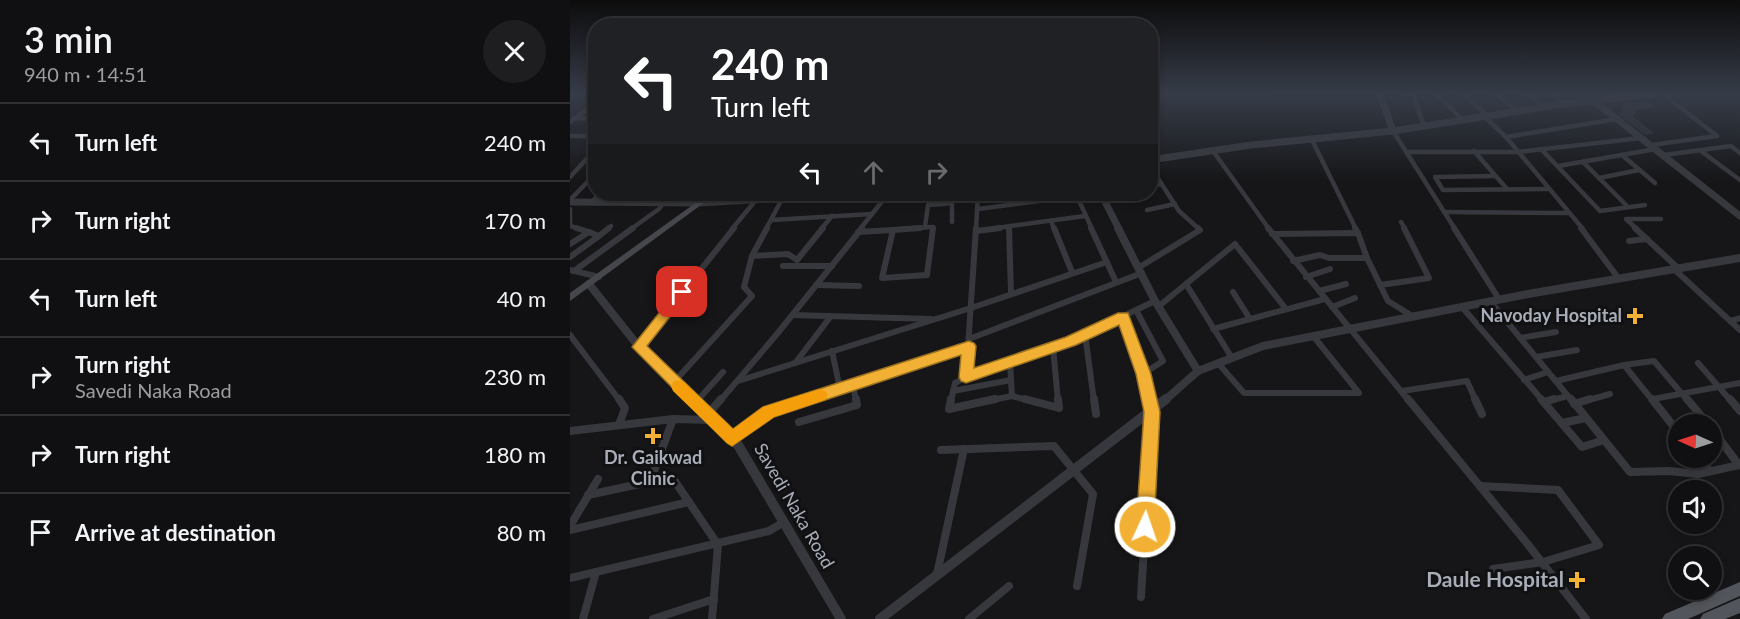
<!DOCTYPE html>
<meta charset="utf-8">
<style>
body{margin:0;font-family:Lato,sans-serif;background:#1e1e20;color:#f1f3f6;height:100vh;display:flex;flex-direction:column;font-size:22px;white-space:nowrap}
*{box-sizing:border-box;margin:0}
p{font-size:20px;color:#9c9d9f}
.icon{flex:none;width:33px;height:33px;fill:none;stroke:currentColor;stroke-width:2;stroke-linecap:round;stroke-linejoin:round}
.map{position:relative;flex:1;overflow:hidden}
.drawer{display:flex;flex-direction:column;background:#101012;width:570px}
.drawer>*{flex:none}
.top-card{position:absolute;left:18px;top:18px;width:570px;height:183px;border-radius:24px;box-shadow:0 3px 9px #0003,0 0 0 2px #303032;background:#202124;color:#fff;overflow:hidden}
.needle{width:39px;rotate:273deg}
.tools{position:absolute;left:1098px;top:414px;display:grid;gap:12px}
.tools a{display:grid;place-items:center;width:54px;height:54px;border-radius:50%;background:#101012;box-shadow:0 3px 9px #0003,0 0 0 2px #303032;font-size:30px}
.pin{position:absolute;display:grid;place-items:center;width:51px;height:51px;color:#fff;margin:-26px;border-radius:12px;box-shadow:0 3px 9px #0006}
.me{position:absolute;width:66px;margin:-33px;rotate:3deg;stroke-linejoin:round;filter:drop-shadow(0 0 4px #0008)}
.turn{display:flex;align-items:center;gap:21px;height:126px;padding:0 24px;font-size:27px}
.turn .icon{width:78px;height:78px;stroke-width:2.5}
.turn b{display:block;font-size:42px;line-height:51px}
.lanes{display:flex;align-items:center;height:57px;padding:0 24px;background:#0003;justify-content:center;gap:30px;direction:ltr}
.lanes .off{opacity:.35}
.round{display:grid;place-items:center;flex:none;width:63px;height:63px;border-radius:32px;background:#1e1e20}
.overview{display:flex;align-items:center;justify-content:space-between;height:102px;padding:0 24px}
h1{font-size:36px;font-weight:600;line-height:45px}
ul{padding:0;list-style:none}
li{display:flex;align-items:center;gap:18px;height:78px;padding:0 24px;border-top:2px solid #303032}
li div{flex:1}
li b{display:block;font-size:22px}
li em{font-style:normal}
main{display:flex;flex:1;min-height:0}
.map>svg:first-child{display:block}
</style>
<main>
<section class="drawer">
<div class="overview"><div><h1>3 min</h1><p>940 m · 14:51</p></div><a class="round"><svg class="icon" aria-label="close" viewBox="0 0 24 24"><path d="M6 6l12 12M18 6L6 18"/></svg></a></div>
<ul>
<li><svg class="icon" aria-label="left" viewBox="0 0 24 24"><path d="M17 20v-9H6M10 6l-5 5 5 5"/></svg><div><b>Turn left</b></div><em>240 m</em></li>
<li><svg class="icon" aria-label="right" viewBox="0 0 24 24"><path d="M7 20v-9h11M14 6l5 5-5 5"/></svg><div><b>Turn right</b></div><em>170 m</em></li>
<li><svg class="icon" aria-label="left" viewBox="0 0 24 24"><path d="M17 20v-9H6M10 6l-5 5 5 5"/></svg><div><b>Turn left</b></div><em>40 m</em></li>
<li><svg class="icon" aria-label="right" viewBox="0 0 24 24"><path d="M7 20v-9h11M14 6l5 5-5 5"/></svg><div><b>Turn right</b><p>Savedi Naka Road</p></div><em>230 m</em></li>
<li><svg class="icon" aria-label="right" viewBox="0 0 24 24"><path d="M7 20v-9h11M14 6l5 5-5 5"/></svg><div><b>Turn right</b></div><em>180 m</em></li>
<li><svg class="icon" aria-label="arrive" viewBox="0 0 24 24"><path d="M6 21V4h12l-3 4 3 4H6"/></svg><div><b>Arrive at destination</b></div><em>80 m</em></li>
</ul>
</section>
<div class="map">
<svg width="1170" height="619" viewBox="0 0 1170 619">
<rect width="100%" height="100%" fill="#161618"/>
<polygon fill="#29292c" stroke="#303034" stroke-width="1.5" points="1076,101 1083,106 1066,109 1062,117 1082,133 1075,134 1050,114 1056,104"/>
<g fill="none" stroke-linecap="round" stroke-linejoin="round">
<g stroke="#37383d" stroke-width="4.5">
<polyline points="836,94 843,94 854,126"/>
<polyline points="866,94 893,120"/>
<polyline points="893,94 919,117"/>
<polyline points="926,94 948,112"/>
<polyline points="958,94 975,107"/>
<polyline points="984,94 993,104"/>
<polyline points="915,117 936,137 1047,119"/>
<polyline points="5,118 26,119"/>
<polyline points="0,122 26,103"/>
<polyline points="823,131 885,229"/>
<polyline points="0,136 26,136"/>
<polyline points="936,137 1013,229"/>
<polyline points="741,138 786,229"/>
<polyline points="1081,145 1147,136 1093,94"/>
<polyline points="971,149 1030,211 1075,205"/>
<polyline points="643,151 699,229"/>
<polyline points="904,151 937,189"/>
<polyline points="1131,151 1170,180"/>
<polyline points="836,152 947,152 1071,138"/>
<polyline points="1052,155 1085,183"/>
<polyline points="1094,155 1161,146 1170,153"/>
<polyline points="1013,162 1058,207"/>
<polyline points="580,166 609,211 629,229"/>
<polyline points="988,166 1086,149"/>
<polyline points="925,176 865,177 873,190 978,189"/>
<polyline points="0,177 23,152 26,137"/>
<polyline points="1029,178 1069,170"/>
<polyline points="580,186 591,184"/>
<polyline points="506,194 522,229"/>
<polyline points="0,200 26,173"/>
<polyline points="22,202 29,194"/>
<polyline points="129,203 131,194"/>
<polyline points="372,204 382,203 382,222"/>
<polyline points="0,209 0,226"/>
<polyline points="408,209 507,196"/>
<polyline points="577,210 605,204"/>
<polyline points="874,212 999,213"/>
<polyline points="202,220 302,214"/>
<polyline points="481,221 484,229"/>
<polyline points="831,222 835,229"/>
<polyline points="0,226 11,229"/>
<polyline points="439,226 439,229"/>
<polyline points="355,227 358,205 372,204 373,194"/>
<polyline points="37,229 41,226"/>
<polyline points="61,229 89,209 100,194"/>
<polyline points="162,229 185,201"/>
<polyline points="196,229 212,199"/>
<polyline points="251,229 262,216"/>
<polyline points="290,229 318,194"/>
<polyline points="328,229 363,227 363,229"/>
<polyline points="406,229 408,194"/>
<polyline points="419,229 515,216"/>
<polyline points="1067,229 1056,219 1091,219"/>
</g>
<g stroke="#37383d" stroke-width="6">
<polyline points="406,228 396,377 501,341 585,301"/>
<polyline points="439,228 441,293"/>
<polyline points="484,228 502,272"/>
<polyline points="521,228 546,282"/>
<polyline points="698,228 839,401"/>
<polyline points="785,228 788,233"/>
<polyline points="884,228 929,299"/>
<polyline points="1011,228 1049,279"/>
<polyline points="1065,228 1109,269"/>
<polyline points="323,230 312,278 357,275 363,228"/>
<polyline points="323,230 350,228"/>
<polyline points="407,231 430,228"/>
<polyline points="288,232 323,230"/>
<polyline points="702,234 788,233 797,258 818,301 844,317"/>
<polyline points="29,236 39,228"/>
<polyline points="1059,241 1077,239"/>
<polyline points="0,244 19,232 6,228"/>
<polyline points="182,256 197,228"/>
<polyline points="0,257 29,236 19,232"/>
<polyline points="723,261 750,255 759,258 797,258"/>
<polyline points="213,266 262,266"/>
<polyline points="568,268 630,230 628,228"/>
<polyline points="1104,269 1170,330"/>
<polyline points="0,270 29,277"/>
<polyline points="4,271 63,228"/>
<polyline points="736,277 760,269"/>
<polyline points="616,284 662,358"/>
<polyline points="246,285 289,286"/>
<polyline points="810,285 859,278 834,228"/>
<polyline points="749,291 776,284"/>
<polyline points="663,292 680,319"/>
<polyline points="920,301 1002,401"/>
<polyline points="589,306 665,244 716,309"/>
<polyline points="762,307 785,298"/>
<polyline points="892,307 973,401"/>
<polyline points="566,310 593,361 573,374"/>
<polyline points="223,315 361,319"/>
<polyline points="553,317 573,374 579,401"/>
<polyline points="1160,321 1170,318"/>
<polyline points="643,329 755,299"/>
<polyline points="515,334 524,401"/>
<polyline points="0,335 50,401"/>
<polyline points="950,338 986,332"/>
<polyline points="399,339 572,273"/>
<polyline points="69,347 164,228"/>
<polyline points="483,347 488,401"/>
<polyline points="262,351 270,389"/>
<polyline points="966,357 1007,350"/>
<polyline points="226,362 261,316"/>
<polyline points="440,363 442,396"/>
<polyline points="648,363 674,393 789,393 744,337"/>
<polyline points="1128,363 1161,401"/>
<polyline points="1054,365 1084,361 1118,401"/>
<polyline points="954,380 978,372"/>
<polyline points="168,381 401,308 537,262"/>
<polyline points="986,381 1054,365 1083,401"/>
<polyline points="104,382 182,296 174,287 182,256 218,254 227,260 253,228"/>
<polyline points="283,385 286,401"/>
<polyline points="383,391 441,380"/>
<polyline points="832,391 897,381 906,401"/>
<polyline points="1083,399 1170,383"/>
<polyline points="127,401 153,372"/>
<polyline points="150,401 207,334 292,228"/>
<polyline points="232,401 399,347"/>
<polyline points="381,401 385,383 396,377"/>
<polyline points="418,401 442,396 461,401"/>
<polyline points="978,401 998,396"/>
<polyline points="1015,401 1040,394"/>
</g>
<g stroke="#37383d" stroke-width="8">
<polyline points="49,399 55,408 49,425"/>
<polyline points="381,399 379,409 425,399"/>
<polyline points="455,399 489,408 488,399"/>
<polyline points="524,399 526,414"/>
<polyline points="838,399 956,542 1016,619"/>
<polyline points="905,399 912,414"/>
<polyline points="971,399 1012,447 1034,440"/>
<polyline points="1001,399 1060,472 1099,471 1128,474 1170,465"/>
<polyline points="1082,399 1108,432"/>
<polyline points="1117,399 1138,424"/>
<polyline points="1160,399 1170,411"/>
<polyline points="974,402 984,399"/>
<polyline points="125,403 128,399"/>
<polyline points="1004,404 1020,399"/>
<polyline points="137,415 151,399"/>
<polyline points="229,422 287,405 286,399"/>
<polyline points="992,423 1016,418"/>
<polyline points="1142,429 1169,465"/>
<polyline points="0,431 103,419 141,420"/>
<polyline points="163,438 198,412 237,399"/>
<polyline points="371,450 484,446 523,494 507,586"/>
<polyline points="1129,458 1140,471"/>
<polyline points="80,482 103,419"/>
<polyline points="910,486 988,490 1029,545 973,562 923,569"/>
<polyline points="18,495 102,477 148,545 142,619"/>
<polyline points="0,526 28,479"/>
<polyline points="0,530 119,502"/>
<polyline points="367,574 394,449"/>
<polyline points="0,578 199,531 214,522"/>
<polyline points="571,597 582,412 579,399"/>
<polyline points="13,619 26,572"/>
<polyline points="83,619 144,599"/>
<polyline points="399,619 439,586"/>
</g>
<g stroke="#37383d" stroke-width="7">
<polyline points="810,94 823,131"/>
<polyline points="1024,101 1170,216"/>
<polyline points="580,160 681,145 823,131 993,104 1084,94"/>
<polyline points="531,194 549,229"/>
<polyline points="0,202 129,203 290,194"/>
</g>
<g stroke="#37383d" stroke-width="8">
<polyline points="548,228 585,301 628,371"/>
<polyline points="19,284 69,347 123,401"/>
<polyline points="594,401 628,371 693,346 958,294 1170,258"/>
</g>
<g stroke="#37383d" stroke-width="10">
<polyline points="122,399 168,445 271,619"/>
<polyline points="310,619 596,399"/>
</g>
<polygon fill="#45474d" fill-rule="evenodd" points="138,194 146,194 0,301 0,293"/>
<g fill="#53555c" fill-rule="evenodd">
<polygon points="1170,582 1170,596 1118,619 1092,619 1095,614"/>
<polygon points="1170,598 1170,613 1155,619 1130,619 1133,614"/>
</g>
</g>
<linearGradient id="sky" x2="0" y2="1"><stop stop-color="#0c0c0d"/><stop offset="0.52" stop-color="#363c48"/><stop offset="1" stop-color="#363c48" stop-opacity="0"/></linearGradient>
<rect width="1170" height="181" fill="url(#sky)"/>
<polygon fill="#f2b134" stroke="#9d7322" stroke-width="1.5" points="112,287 119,292 117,295 77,346 163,429 193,407 399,341 404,343 406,346 404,368 496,337 548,313 558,313 581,374 590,412 584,527 582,534 575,536 569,534 566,527 574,412 566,374 549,325 506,345 396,383 391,381 389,377 391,355 204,417 162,446 157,443 62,347 108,289"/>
<polygon fill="#f59e0b" points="108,380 114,382 163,429 193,407 250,389 255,391 258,395 255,400 204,417 162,446 157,443 103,391 101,386 103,382"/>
<g fill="#f2b134" stroke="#111113" stroke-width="2">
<path d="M1062 307h6v6h6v6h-6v6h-6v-6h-6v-6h6z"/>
<path d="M80 427h6v6h6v6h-6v6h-6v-6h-6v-6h6z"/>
<path d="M1004 571h6v6h6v6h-6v6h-6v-6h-6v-6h6z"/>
</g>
<g text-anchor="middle" stroke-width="6" stroke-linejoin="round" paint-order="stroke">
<g font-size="18" font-weight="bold" fill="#a8adb8" stroke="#111113" text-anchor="end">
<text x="1052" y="322">Navoday Hospital</text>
<text x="83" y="464" text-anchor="middle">Dr. Gaikwad<tspan x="83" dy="21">Clinic</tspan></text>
</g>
<g font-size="18" fill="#a8adb8" stroke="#111113">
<text transform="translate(224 506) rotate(60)" y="6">Savedi Naka Road</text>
</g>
<g font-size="21" font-weight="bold" fill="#a8adb8" stroke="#111113" text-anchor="end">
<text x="994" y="587">Daule Hospital</text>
</g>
</g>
</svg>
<div class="tools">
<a><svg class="needle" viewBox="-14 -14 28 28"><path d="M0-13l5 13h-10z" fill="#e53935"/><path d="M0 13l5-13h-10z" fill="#9c9d9f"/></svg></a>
<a><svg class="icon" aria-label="sound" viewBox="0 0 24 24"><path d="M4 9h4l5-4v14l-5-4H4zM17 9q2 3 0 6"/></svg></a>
<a><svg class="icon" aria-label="search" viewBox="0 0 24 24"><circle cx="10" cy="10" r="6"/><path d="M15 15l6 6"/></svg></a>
</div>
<div class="pin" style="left:112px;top:292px;background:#d93025"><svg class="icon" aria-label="arrive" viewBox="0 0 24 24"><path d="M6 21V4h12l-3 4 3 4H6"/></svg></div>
<svg class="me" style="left:575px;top:527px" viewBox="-20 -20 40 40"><circle r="17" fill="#f2b134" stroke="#fff" stroke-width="3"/><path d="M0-11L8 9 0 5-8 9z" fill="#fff"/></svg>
<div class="top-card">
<div class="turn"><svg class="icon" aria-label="left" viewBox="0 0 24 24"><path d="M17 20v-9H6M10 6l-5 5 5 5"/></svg><div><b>240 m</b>Turn left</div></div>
<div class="lanes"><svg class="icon" aria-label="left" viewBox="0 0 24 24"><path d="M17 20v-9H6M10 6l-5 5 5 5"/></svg><svg class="icon off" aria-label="ahead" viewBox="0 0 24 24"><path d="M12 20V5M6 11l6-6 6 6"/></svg><svg class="icon off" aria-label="right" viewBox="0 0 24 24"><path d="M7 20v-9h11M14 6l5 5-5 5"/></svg></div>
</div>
</div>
</main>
